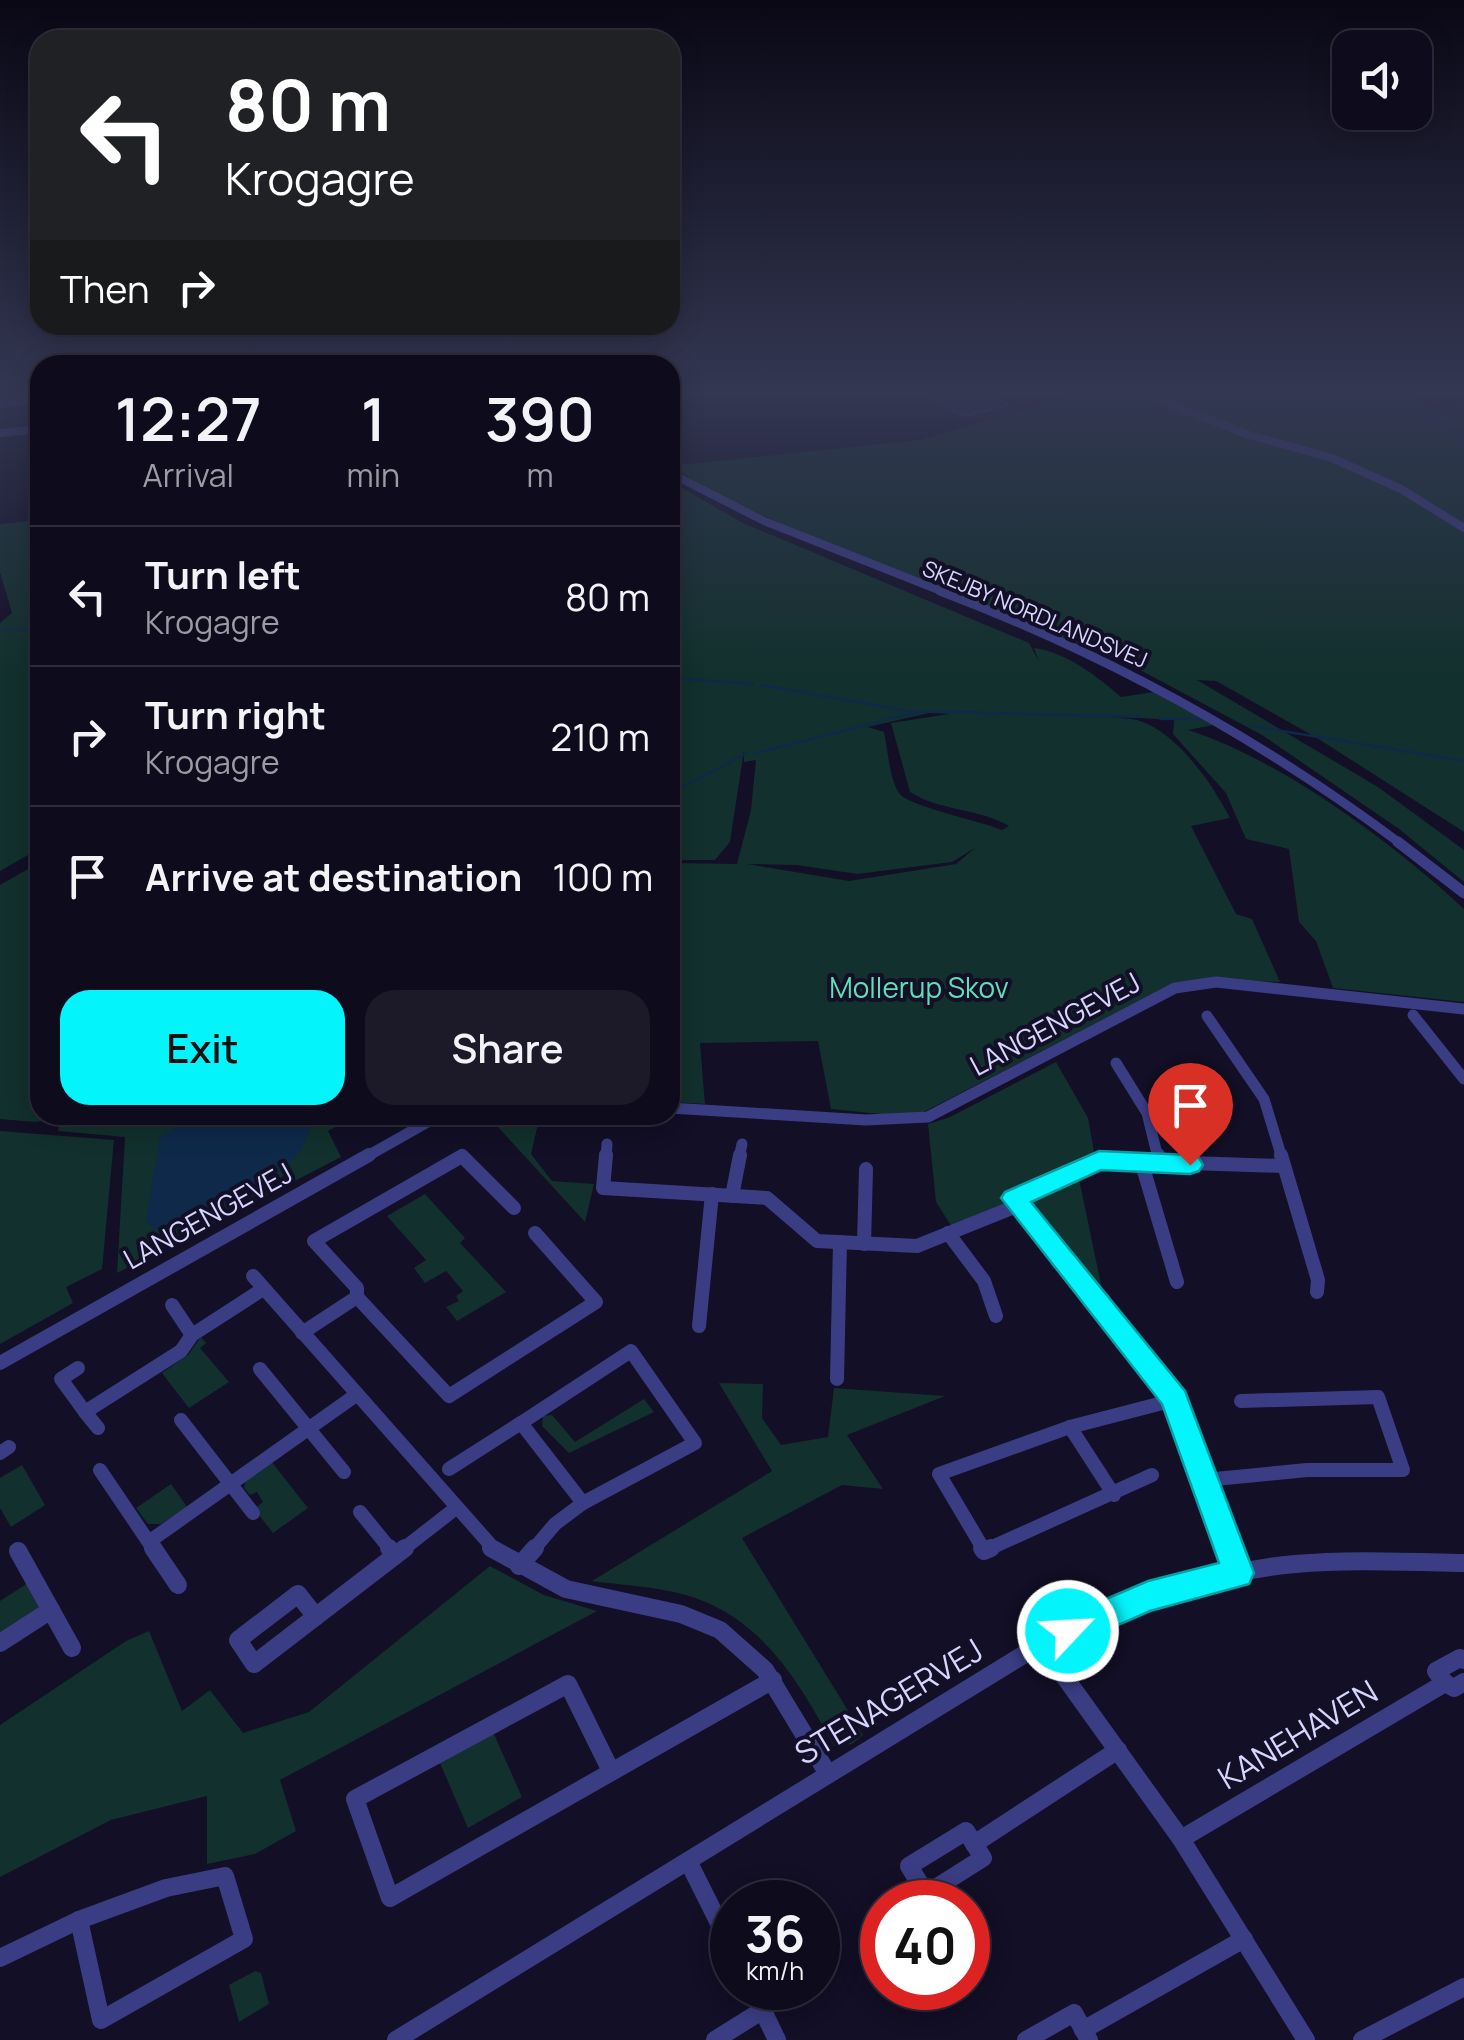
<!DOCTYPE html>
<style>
body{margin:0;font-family:Manrope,sans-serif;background:#1c1929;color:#f1f3f6;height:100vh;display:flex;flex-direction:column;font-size:38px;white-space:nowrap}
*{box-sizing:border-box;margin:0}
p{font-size:32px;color:#9b9ba3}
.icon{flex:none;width:55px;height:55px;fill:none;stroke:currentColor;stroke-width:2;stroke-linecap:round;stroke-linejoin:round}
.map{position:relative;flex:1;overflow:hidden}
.details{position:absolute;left:30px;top:355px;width:650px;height:770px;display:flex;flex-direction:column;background:#0e0b1c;border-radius:30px;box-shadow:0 5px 25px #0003,0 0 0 2px #2e2b3b}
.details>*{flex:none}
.top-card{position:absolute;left:30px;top:30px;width:650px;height:305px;border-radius:30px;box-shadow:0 5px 25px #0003,0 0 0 2px #2e2b3b;background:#202124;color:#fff;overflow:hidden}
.tools{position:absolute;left:1332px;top:30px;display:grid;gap:20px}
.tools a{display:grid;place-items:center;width:100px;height:100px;border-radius:20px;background:#0e0b1c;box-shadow:0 5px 25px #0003,0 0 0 2px #2e2b3b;font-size:50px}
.speed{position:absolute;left:710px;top:1880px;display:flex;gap:20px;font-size:50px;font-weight:700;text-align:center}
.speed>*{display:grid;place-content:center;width:130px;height:130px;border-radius:50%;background:#0e0b1c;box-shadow:0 5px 25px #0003,0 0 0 2px #2e2b3b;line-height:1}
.speed small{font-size:25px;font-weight:400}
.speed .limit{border:15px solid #d22;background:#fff;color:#111}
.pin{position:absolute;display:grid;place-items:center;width:85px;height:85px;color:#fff;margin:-102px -42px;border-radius:50% 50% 50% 0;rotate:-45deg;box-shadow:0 0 10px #0007}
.pin .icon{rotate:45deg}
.me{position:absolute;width:110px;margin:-55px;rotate:65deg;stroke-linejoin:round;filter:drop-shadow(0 0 8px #0008)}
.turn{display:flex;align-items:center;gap:35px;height:210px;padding:0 30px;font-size:45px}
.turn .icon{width:130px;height:130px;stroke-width:2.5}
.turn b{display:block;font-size:70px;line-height:85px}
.then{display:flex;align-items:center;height:95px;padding:0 30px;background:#0003;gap:20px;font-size:38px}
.eta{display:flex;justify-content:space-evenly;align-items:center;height:170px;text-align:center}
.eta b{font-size:60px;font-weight:600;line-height:70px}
.cta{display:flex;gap:20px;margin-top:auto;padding:20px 30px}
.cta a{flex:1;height:115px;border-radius:30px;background:#04f4fc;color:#111;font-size:40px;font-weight:600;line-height:115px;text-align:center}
.cta a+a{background:#1c1929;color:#f1f3f6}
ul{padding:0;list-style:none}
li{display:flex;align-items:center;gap:30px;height:140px;padding:0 30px;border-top:2px solid #2e2b3b}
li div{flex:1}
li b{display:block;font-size:38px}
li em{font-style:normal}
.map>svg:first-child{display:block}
</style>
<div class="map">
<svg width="1464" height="2040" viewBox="0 0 1464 2040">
<rect width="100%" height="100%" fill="#120f26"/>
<g fill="#12302d" fill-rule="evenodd">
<polygon points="1085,392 1402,392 1424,410 1464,404 1464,438 1460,436 1464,444 1464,832 1317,738 1216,681 1197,680 1378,787 1464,850 1464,882 1399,829 1262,735 1125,662 811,538 686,479 689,477 670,466 921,440"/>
<path d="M670,481L743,523L1029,643L1039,662L1034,648C1066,652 1097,676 1121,697L1154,692L1214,725L1188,730C1280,759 1393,843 1464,909V1002L1333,988L1316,941L1299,922L1289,849L1246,839L1226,793L1173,734L1174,720L1106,716C1113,718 1127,718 1137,720C1176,731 1212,783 1230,818L1191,826L1236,914L1252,919L1280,982L1191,980L1166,987L920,1114L900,1116L831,1109L818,1041L700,1043L705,1104L670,1102V902L682,900L677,882H670V863L737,864L751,810L756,760L744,762V750L730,842L715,860H670ZM929,713L949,714L891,723L910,792C939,811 978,808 1009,826L1002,830C981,821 907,806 899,793C889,777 888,750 884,732L868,727ZM975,848L956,864L849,881L747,864L797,865L857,874L952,862Z"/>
<polygon points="40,520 40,848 0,871 0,623 12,613 0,572 0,524"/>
<polygon points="40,862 40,1115 358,1115 328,1131 341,1157 117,1273 125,1137 58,1131 60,1119 35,1122 0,1119 0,885"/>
<polygon points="1056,1062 1088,1118 1095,1157 1007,1197 1013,1204 952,1227 936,1202 928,1124 950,1117"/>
<polygon points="487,1115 540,1115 531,1154 552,1181 594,1184 585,1222"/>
<polygon points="0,1131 114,1140 102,1269 66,1287 73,1303 0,1344"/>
<polygon points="1078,1174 1104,1299 1026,1207 1028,1195"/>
<polygon points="425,1194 465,1238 460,1243 506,1292 457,1321 446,1307 459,1301 456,1296 463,1291 446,1271 425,1283 414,1268 426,1260 387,1216"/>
<polygon points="201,1337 206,1343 200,1348 229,1382 189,1408 162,1373 188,1355"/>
<path d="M719,1383L763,1384L762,1418L781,1445L828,1437L834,1388L945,1396L847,1435L883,1489L842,1485L742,1538L863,1735L852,1744L834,1746C797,1678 758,1612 678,1593C650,1586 620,1585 592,1581L772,1471Z"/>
<polygon points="644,1399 654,1412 569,1453 542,1426 543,1416 552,1415 575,1442"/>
<polygon points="271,1461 308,1508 273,1533 254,1509 263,1502 257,1492 250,1495 244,1488 246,1478"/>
<polygon points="22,1465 45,1505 11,1527 0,1508 0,1478"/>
<polygon points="171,1484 187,1507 161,1524 148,1524 136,1508"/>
<polygon points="490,1566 544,1595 597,1611 280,1780 296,1831 255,1854 207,1864 207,1796 111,1820 0,1877 0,1725 126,1641 149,1631 182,1711 210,1690 243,1733 309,1712"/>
<polygon points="28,1583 40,1602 36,1614 0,1638 0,1601"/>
<polygon points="493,1732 522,1797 468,1828 439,1761"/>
<polygon points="255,1971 261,1973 269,2004 239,2022 229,1985"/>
</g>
<path fill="#0f294a" d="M200,1115H317C311,1128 304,1146 295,1157C263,1191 199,1221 154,1230L146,1220L160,1136Z"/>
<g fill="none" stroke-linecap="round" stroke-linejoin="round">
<g stroke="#0f294a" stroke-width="2.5">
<polyline points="0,629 40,631"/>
<polyline points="670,678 753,684"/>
<polyline points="761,685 909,711 1139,717"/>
<polyline points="1160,719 1204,719"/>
<polyline points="883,720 917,713"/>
<polyline points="1252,726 1464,761"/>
<polyline points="756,753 879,722"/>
<polyline points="670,789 686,785 746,754"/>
</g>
<path fill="#0f294a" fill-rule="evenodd" d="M1389,392C1405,392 1451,423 1464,436V448L1446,431L1398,402Z"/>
</g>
<polygon fill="#211c46" stroke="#372e72" stroke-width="2.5" points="917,392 983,392 1009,405 965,416"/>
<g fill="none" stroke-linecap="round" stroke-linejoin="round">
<g stroke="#3b3d84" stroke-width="8">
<polyline points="1141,392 1246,434 1332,458 1401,489 1464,528"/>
<polyline points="0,404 40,399"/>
<polyline points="0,433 40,429"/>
<polyline points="670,473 764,521 946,593"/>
</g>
<path stroke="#3b3d84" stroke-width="9" d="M940,591C1106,654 1258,737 1401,844"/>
<g stroke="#3b3d84" stroke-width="11">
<polyline points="1398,842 1464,893"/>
<polyline points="1413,1015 1464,1079"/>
<polyline points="1207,1016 1264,1099 1282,1158"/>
<polyline points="1116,1063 1147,1113 1158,1158"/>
<polyline points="670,1108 866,1120 928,1117 1175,988 1216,982 1464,1009"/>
<polyline points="364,1158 440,1115"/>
<polyline points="459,1158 464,1158"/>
<polyline points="606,1158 607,1144"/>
<polyline points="739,1158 742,1144"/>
</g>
<g stroke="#3b3d84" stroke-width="14">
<polyline points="606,1155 603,1188 767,1198 817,1241 917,1246 1019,1205"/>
<polyline points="1158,1155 1160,1164"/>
<polyline points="1281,1155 1318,1280 1317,1292"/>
<polyline points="1141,1161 1177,1282"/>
<polyline points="732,1196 740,1155"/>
<polyline points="514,1208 462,1156 314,1241 357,1288 357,1297 449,1396 596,1302 535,1233"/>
<polyline points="948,1233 984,1281 996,1316"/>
<polyline points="864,1244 866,1169"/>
<polyline points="253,1276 495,1550"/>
<polyline points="172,1305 192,1335"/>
<polyline points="699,1326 712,1194"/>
<polyline points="302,1333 357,1297"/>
<polygon points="631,1351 695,1443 583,1503 521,1423"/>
<polyline points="0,1363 369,1155"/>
<polyline points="78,1368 61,1379 85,1412"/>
<polyline points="260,1369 344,1472"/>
<polyline points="837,1379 840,1242"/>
<polyline points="181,1420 253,1513"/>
<polyline points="1070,1427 1114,1495"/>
<polyline points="98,1428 85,1412 181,1351 192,1335 263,1289"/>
<polyline points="0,1453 9,1447"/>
<polyline points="449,1469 521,1423"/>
<polyline points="100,1470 154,1550"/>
<polyline points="1205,1480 1307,1470 1403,1470 1378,1397 1241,1401"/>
<polyline points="360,1512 391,1550"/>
<polyline points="150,1541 356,1395"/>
<polyline points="402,1550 456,1508"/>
<polyline points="533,1550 555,1524 583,1503"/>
<polyline points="984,1550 939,1474 1070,1427 1174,1400"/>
<polyline points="986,1550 1152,1475"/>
<polyline points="1230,1550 1174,1400 1161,1378 1014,1198 1099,1160 1283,1166"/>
</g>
<g stroke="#3b3d84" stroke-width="18">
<polyline points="153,1548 178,1585"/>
<polyline points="389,1548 395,1555"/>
<polyline points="491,1548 566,1589 681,1614 720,1630 765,1670 828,1774"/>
<polyline points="982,1548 984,1551 991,1548"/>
<polyline points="1229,1548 1238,1573"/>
<polyline points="18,1551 72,1648"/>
<polyline points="519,1566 535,1548"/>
<polyline points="316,1617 298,1594 238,1640 254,1664 405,1548"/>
<polyline points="0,1643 51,1610"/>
<polyline points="1041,1644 1181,1839 1306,2040"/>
<polyline points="1445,1683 1436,1671 1460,1658 1464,1660"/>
<polyline points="611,1771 568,1684 355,1799 390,1898 773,1680"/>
<polygon points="966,1831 983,1858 926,1894 909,1866"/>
<polyline points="1181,1839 1445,1683 1454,1688 1464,1682"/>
<polyline points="974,1844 1118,1750"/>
<polyline points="688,1861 732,1949"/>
<polygon points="225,1876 244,1939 101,2020 79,1920 166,1888"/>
<polyline points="0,1958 79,1920"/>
<polyline points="752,1988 777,2040"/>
<polyline points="1083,2030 1244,1939"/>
<path d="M396,2040L1041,1644C1122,1605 1205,1572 1295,1564C1351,1559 1408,1562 1464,1563"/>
<polyline points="715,2040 763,2010"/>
<polyline points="1026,2040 1074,2013 1089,2040"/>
<polyline points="1362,2040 1464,1987"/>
</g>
</g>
<linearGradient id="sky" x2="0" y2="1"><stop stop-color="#0a0815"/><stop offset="0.58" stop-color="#333752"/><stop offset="1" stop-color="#333752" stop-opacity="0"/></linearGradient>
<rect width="1464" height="677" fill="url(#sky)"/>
<polygon fill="#04f4fc" stroke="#039fa4" stroke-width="2.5" points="1099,1151 1190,1155 1199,1158 1203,1165 1199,1171 1190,1174 1101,1170 1031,1202 1185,1391 1254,1573 1249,1584 1150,1611 1068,1647 1057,1642 1052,1631 1057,1620 1148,1581 1219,1563 1162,1404 1001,1198 1005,1192"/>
<g text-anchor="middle" stroke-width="8" stroke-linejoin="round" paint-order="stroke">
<g font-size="22" fill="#d6d5fe" stroke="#120f26">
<text transform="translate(1035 614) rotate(23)" y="8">SKEJBY NORDLANDSVEJ</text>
</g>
<g font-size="28" fill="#61deb6" stroke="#120f26">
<text x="919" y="998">Mollerup Skov</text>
</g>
<g font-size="28" fill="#d6d5fe" stroke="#120f26">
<text transform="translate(1055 1024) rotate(-28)" y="10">LANGENGEVEJ</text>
<text transform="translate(208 1216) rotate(-29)" y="10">LANGENGEVEJ</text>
</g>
<g font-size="32" fill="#d6d5fe" stroke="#120f26">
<text transform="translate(889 1702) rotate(-31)" y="11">STENAGERVEJ</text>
<text transform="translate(1298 1735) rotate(-31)" y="11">KANEHAVEN</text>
</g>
</g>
</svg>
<div class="tools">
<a><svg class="icon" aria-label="sound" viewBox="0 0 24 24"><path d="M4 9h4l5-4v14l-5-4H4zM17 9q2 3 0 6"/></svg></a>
</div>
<div class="speed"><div>36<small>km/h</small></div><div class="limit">40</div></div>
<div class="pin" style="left:1190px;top:1165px;background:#d93025"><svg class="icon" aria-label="arrive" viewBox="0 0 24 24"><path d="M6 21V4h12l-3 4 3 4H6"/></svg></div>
<svg class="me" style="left:1068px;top:1631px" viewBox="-20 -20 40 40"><circle r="17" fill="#04f4fc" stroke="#fff" stroke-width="3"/><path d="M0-11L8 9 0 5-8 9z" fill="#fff"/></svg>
<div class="top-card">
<div class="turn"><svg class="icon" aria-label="left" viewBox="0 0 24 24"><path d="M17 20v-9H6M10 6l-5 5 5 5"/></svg><div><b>80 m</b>Krogagre</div></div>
<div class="then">Then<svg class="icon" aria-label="right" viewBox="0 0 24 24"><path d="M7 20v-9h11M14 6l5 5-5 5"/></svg></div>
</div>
<section class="details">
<div class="eta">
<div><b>12:27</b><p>Arrival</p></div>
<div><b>1</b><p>min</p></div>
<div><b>390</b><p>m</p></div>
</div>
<ul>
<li><svg class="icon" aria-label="left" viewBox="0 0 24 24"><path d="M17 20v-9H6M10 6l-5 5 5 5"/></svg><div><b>Turn left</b><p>Krogagre</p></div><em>80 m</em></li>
<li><svg class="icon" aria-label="right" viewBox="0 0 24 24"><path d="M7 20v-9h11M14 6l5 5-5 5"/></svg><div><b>Turn right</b><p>Krogagre</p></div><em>210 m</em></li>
<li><svg class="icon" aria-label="arrive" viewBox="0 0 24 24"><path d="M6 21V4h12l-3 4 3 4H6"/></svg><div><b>Arrive at destination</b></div><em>100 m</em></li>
</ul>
<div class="cta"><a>Exit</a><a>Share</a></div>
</section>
</div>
